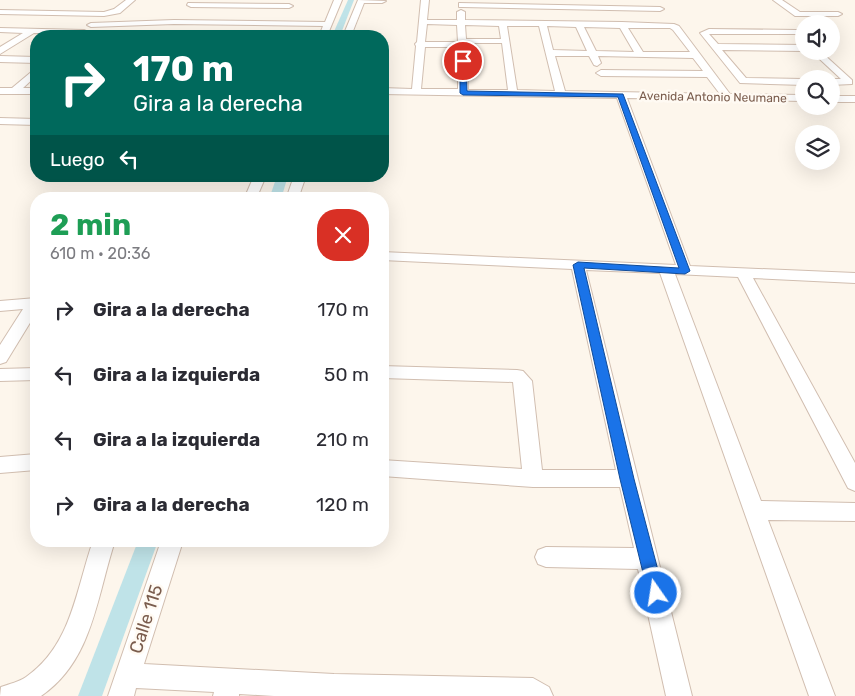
<!DOCTYPE html>
<html lang="es">
<meta charset="utf-8">
<style>
body{margin:0;font-family:Rubik,sans-serif;background:#f2f2f3;color:#2b2b33;height:100vh;display:flex;flex-direction:column;font-size:19px;white-space:nowrap}
*{box-sizing:border-box;margin:0}
p{font-size:16px;color:#7c7c81}
.icon{flex:none;width:28px;height:28px;fill:none;stroke:currentColor;stroke-width:2;stroke-linecap:round;stroke-linejoin:round}
.map{position:relative;flex:1;overflow:hidden}
.side{position:absolute;left:30px;top:192px;width:359px;height:355px;display:flex;flex-direction:column;background:#fff;border-radius:20px;box-shadow:0 5px 20px #0002}
.side>*{flex:none}
.hud{position:absolute;left:30px;top:30px;width:359px;height:152px;border-radius:20px;box-shadow:0 5px 20px #0002;background:#00695c;color:#fff;overflow:hidden}
.buttons{position:absolute;left:795px;top:15px;display:grid;gap:10px}
.buttons a{display:grid;place-items:center;width:45px;height:45px;border-radius:50%;background:#fff;box-shadow:0 5px 20px #0002;font-size:25px}
.pin{position:absolute;display:grid;place-items:center;width:42px;height:42px;color:#fff;margin:-21px;border:2px solid #fff;border-radius:50%;box-shadow:0 1px 5px #0007}
.me{position:absolute;width:55px;margin:-28px;rotate:347deg;stroke-linejoin:round;filter:drop-shadow(0 0 4px #0008)}
.turn{display:flex;align-items:center;gap:18px;height:105px;padding:0 20px;font-size:22px}
.turn .icon{width:65px;height:65px;stroke-width:2.5}
.turn b{display:block;font-size:35px;line-height:42px}
.then{display:flex;align-items:center;height:48px;padding:0 20px;background:#0003;gap:10px;font-size:19px}
.round{display:grid;place-items:center;flex:none;width:52px;height:52px;border-radius:20px;background:#f2f2f3}
.headline{display:flex;align-items:center;justify-content:space-between;height:85px;padding:0 20px}
h1{font-size:30px;font-weight:700;line-height:38px;color:#1e9e55}
ul{padding:0;list-style:none}
li{display:flex;align-items:center;gap:15px;height:65px;padding:0 20px}
li div{flex:1}
li b{display:block;font-size:19px}
li em{font-style:normal}
.map>svg:first-child{display:block}
</style>
<div class="map">
<svg width="855" height="696" viewBox="0 0 855 696">
<rect width="100%" height="100%" fill="#fdf6ec"/>
<g fill="none" stroke-linecap="round" stroke-linejoin="round">
<g fill="#bfe3e8" fill-rule="evenodd">
<polygon points="348,0 354,0 340,36 332,36"/>
<polygon points="277,176 288,176 281,199 269,199"/>
<polygon points="138,541 158,541 102,696 78,696"/>
</g>
<g stroke="#d1beb0" stroke-width="2">
<g id="minor">
<polygon points="126,0 135,0 120,13 104,16 0,14 0,10 104,12 114,9"/>
<polygon points="334,0 342,0 327,36 319,36 323,26 174,24 91,27 87,25 91,23 174,20 325,22"/>
<polygon points="358,0 386,1 382,3 364,3 351,36 343,36"/>
<path d="M421,0H429L427,20H457V12L461,10L465,12V20L622,22L674,24L679,26L730,94L804,95V101L627,98L690,266L855,273V283L753,278L855,463V491L848,488L738,277L675,274L761,501L855,503V521L768,520L835,696H809L660,273L586,270L692,696H666L638,569L546,567L538,564L535,557L538,550L546,547L634,548L620,487H533L382,476V460L522,469L513,382L382,378V366L517,370L523,371L532,381L542,470H616L572,269L382,260V252L676,265L617,98L382,94V88L412,89L416,46L415,44L417,42ZM427,24L457,25L458,42H425ZM465,25L499,26L501,39H466ZM507,26H539L555,91L517,90ZM547,26L576,27L587,51L553,50ZM584,27L620,28L634,52L596,51ZM628,28H670L673,30L690,52H643ZM466,43H502L508,90H468ZM425,47H458V89H421ZM555,56H589L594,65L597,66L601,63L598,56L693,58L703,71L601,70L596,73L601,76L707,77L720,94L565,91Z"/>
<polygon points="773,0 782,0 800,12 838,12 842,14 838,16 795,16"/>
<polygon points="188,3 289,4 293,6 289,8 191,7 187,5"/>
<polygon points="459,3 660,7 664,9 660,11 462,7 459,7"/>
<polygon points="0,28 84,30 88,32 84,34 34,33 0,54 0,47 23,33 0,32"/>
<polygon points="709,29 797,30 797,34 709,34 718,44 804,45 804,51 722,50 746,78 803,79 804,85 740,83 700,33"/>
<polygon points="811,51 820,51 852,80 852,84 831,85 831,79 841,79"/>
<polygon points="0,56 36,57 36,63 0,62"/>
<polygon points="36,68 36,76 23,88 36,88 36,94 0,94 0,88 12,88"/>
<rect x="831" y="96" width="24" height="6"/>
<polygon points="0,118 36,119 36,125 0,124"/>
<polygon points="254,176 266,176 256,199 244,199"/>
<polygon points="294,176 306,176 298,199 286,199"/>
<polygon points="36,298 36,313 6,362 0,364 0,345 23,309 0,311 0,301"/>
<polygon points="36,368 36,380 0,381 0,369"/>
<polygon points="36,454 36,470 0,473 0,457"/>
<path d="M93,541H115C97,595 93,661 41,696H0L1,687C9,684 19,682 26,677C72,645 76,589 93,541Z"/>
<polygon points="161,541 183,541 144,664 334,674 533,678 549,687 553,696 274,696 239,694 239,696 213,696 214,692 136,688 134,696 108,696"/>
</g>
</g>
<use href="#minor" fill="#fff" fill-rule="evenodd"/>
</g>
<polygon fill="#1a73e8" stroke="#114b97" points="463,59 466,61 467,91 623,94 690,271 685,274 584,268 634,479 664,593 661,599 656,601 650,599 648,593 620,479 573,265 578,262 679,268 618,97 463,95 460,93 460,61"/>
<g text-anchor="middle" stroke-width="5" stroke-linejoin="round" paint-order="stroke">
<g font-size="12" fill="#7a5c4d" stroke="#fffaf3">
<text transform="translate(713 97) rotate(1)" y="4">Avenida Antonio Neumane</text>
</g>
<g font-size="18" fill="#7a5c4d" stroke="#fffaf3">
<text transform="translate(146 619) rotate(-72)" y="6">Calle 115</text>
</g>
</g>
</svg>
<div class="buttons">
<a><svg class="icon" aria-label="sound" viewBox="0 0 24 24"><path d="M4 9h4l5-4v14l-5-4H4zM17 9q2 3 0 6"/></svg></a>
<a><svg class="icon" aria-label="search" viewBox="0 0 24 24"><circle cx="10" cy="10" r="6"/><path d="M15 15l6 6"/></svg></a>
<a><svg class="icon" aria-label="layers" viewBox="0 0 24 24"><path d="M12 4l9 5-9 5-9-5zM3 14l9 5 9-5"/></svg></a>
</div>
<div class="pin" style="left:463px;top:61px;background:#d93025"><svg class="icon" aria-label="arrive" viewBox="0 0 24 24"><path d="M6 21V4h12l-3 4 3 4H6"/></svg></div>
<svg class="me" style="left:656px;top:593px" viewBox="-20 -20 40 40"><circle r="17" fill="#1a73e8" stroke="#fff" stroke-width="3"/><path d="M0-11L8 9 0 5-8 9z" fill="#fff"/></svg>
<div class="hud">
<div class="turn"><svg class="icon" aria-label="right" viewBox="0 0 24 24"><path d="M7 20v-9h11M14 6l5 5-5 5"/></svg><div><b>170 m</b>Gira a la derecha</div></div>
<div class="then">Luego<svg class="icon" aria-label="left" viewBox="0 0 24 24"><path d="M17 20v-9H6M10 6l-5 5 5 5"/></svg></div>
</div>
<section class="side">
<div class="headline"><div><h1>2 min</h1><p>610 m · 20:36</p></div><a class="round" style="background:#d93025;color:#fff"><svg class="icon" aria-label="close" viewBox="0 0 24 24"><path d="M6 6l12 12M18 6L6 18"/></svg></a></div>
<ul>
<li><svg class="icon" aria-label="right" viewBox="0 0 24 24"><path d="M7 20v-9h11M14 6l5 5-5 5"/></svg><div><b>Gira a la derecha</b></div><em>170 m</em></li>
<li><svg class="icon" aria-label="left" viewBox="0 0 24 24"><path d="M17 20v-9H6M10 6l-5 5 5 5"/></svg><div><b>Gira a la izquierda</b></div><em>50 m</em></li>
<li><svg class="icon" aria-label="left" viewBox="0 0 24 24"><path d="M17 20v-9H6M10 6l-5 5 5 5"/></svg><div><b>Gira a la izquierda</b></div><em>210 m</em></li>
<li><svg class="icon" aria-label="right" viewBox="0 0 24 24"><path d="M7 20v-9h11M14 6l5 5-5 5"/></svg><div><b>Gira a la derecha</b></div><em>120 m</em></li>
</ul>
</section>
</div>
